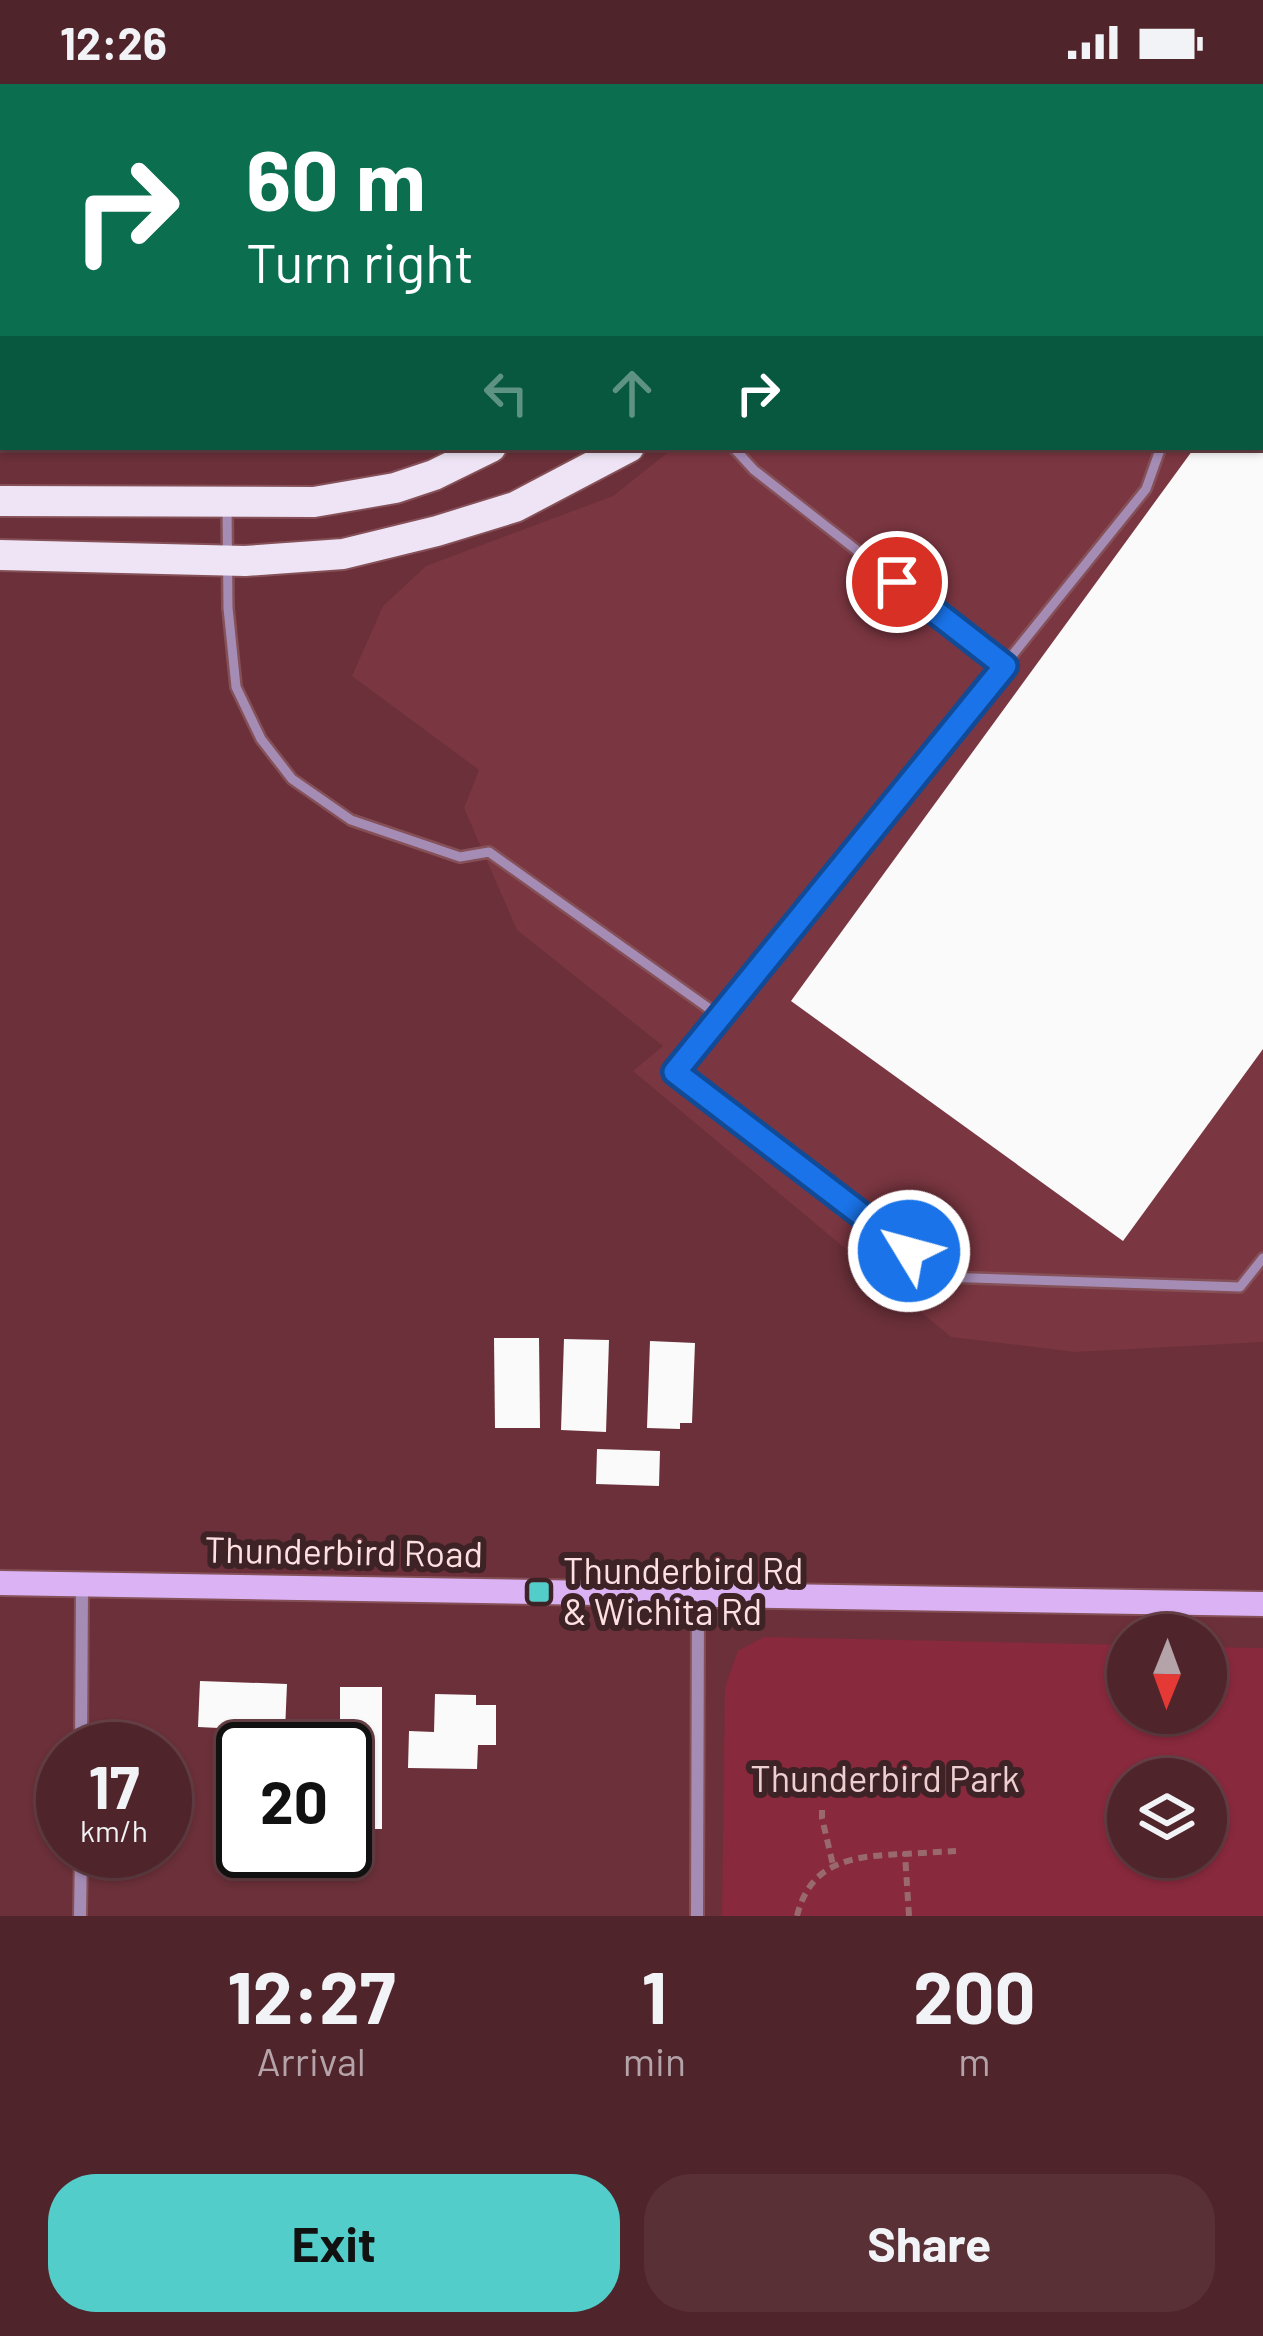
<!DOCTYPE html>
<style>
body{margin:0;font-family:Barlow,sans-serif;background:#5a3037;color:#f1f3f6;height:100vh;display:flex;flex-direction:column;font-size:45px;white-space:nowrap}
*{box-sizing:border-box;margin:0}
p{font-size:39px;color:#b4a4a9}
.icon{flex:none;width:66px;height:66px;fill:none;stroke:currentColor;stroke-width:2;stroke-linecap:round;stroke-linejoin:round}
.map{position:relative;height:1832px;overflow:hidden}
.drawer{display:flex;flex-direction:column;background:#50242b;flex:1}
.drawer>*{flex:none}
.guide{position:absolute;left:0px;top:0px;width:1263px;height:366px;box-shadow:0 3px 9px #0004,0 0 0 3px #674147;background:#0b6e4f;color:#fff;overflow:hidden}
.needle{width:78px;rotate:181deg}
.fabs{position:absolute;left:1107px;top:1530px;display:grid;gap:24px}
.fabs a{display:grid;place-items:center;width:120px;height:120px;border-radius:50%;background:#50242b;box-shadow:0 3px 9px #0004,0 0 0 3px #674147;font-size:60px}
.speed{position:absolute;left:36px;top:1638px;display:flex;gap:24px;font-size:60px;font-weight:700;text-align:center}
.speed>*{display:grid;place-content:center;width:156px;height:156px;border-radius:50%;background:#50242b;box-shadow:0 3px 9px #0004,0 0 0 3px #674147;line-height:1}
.speed small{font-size:30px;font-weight:400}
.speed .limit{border:6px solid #111;border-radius:18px;background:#fff;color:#111}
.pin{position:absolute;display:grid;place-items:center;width:102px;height:102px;color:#fff;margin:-51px;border:6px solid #fff;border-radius:50%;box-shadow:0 3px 12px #0007}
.me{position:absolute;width:132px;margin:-66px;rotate:307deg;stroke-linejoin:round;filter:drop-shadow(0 0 9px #0008)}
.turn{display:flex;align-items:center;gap:42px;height:252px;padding:0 48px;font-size:54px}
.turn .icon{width:156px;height:156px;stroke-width:2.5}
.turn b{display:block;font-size:84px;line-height:102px}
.lanes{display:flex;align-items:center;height:114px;padding:0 48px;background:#0003;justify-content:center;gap:60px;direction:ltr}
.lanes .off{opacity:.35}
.eta{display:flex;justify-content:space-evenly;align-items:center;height:204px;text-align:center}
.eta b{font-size:72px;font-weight:700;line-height:84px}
.button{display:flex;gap:24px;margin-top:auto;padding:24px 48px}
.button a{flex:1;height:138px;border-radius:48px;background:#53cdc9;color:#111;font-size:48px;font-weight:700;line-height:138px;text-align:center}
.button a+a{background:#5a3037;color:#f1f3f6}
.status{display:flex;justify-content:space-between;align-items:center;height:84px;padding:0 60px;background:#50242b;direction:ltr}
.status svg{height:33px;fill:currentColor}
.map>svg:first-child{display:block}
</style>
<div class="status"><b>12:26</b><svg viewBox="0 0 49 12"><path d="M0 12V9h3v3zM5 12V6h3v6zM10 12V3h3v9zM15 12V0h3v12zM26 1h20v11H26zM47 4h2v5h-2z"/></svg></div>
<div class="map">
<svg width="1263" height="1832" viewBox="0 0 1263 1832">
<rect width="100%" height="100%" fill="#6b3039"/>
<polygon fill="#7a3641" points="1012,0 1263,0 1263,1258 1075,1268 951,1253 633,987 663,962 517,846 464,724 479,686 352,592 383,522 426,482 613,412 675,363 1260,363 1260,3 1009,3"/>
<path fill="#88293d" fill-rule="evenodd" d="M764,1553L1128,1561V1629H1206V1563L1263,1564V1832H722L725,1603L738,1567ZM1128,1695H1206V1773H1128Z"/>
<g fill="#fafafa">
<polygon points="1195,363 1263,363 1263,965 1123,1157 791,917"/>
<polygon points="494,1254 539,1254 540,1344 495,1344"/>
<polygon points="564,1255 609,1256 606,1348 561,1346"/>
<polygon points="650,1257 695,1259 692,1339 680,1339 680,1345 647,1344"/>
<polygon points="597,1365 660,1367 659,1402 596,1400"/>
<polygon points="200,1597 287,1600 285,1647 198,1643"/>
<polygon points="340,1603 382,1603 382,1745 345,1745 345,1665 340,1665"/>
<polygon points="435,1610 476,1611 476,1621 496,1621 496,1661 478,1661 477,1685 408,1684 409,1647 434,1648"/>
<polygon points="228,1701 243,1702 243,1744 227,1744"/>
</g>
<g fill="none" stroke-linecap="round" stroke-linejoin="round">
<g stroke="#855057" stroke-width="14">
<g id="lane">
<polyline points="1260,228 1263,224"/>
<polyline points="733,363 754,386 1005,582"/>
<polyline points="227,424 228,524 236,603 261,655 292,695 351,736 460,773 489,768 721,933 1146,405 1161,363"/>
<polyline points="721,933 675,988 943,1193 1240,1203 1263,1174"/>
</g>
</g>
<g stroke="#855057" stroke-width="16">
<g id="street">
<polyline points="81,1665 82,1501"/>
<polyline points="80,1832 81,1767"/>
<polyline points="697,1832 698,1512"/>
</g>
</g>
<g stroke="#855057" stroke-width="28">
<g id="secondary">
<polyline points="1160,0 1164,3"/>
<polyline points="1255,0 1258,3"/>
<polyline points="1260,88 1263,91"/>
<polyline points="0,1499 1263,1520"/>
</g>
</g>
<g stroke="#855057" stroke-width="34">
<g id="primary">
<polyline points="886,3 888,0"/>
<polyline points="967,3 970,0"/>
<polyline points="0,417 314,418 395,404 434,391 491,363"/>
<polyline points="0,471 245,477 343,470 437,447 515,423 629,363"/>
</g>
</g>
<g stroke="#9a696f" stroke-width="6" stroke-dasharray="9 6" stroke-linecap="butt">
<polyline points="822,1726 822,1734 833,1781"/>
<path d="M797,1832C811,1775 856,1772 905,1770"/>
<polyline points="909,1832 905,1770 956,1767"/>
</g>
<use href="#lane" stroke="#a58cb5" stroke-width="9"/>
<use href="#street" stroke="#a58cb5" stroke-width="12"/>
<use href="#secondary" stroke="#dbb3f4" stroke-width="24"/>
<use href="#primary" stroke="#eee4f5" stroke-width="30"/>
</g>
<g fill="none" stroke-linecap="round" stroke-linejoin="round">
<g stroke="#114b97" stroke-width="30">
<polyline id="route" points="897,498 1005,582 675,988 909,1167"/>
</g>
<use href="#route" stroke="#1a73e8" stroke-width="21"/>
</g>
<rect fill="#53cdc9" stroke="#3e2326" stroke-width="4.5" x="527" y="1496" width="24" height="24" rx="6"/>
<g text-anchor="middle" stroke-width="12" stroke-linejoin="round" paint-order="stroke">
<g font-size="36" fill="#fee0e2" stroke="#3e2326">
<text transform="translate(344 1468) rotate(1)" y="13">Thunderbird Road</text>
</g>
<g font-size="36" fill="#fee0e2" stroke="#3e2326" text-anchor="start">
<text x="563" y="1500">Thunderbird Rd<tspan x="563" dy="41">&amp; Wichita Rd</tspan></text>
</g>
<g font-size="36" fill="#eecfd1" stroke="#3e2326">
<text x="885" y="1708">Thunderbird Park</text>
</g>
</g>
</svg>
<div class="fabs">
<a><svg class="needle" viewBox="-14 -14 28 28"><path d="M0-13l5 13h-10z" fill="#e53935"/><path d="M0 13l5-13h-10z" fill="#b4a4a9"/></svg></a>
<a><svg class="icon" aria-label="layers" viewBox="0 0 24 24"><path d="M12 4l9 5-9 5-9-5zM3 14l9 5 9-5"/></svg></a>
</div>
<div class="speed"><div>17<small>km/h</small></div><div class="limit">20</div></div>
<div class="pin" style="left:897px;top:498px;background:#d93025"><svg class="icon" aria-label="arrive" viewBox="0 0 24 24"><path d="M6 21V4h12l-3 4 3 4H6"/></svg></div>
<svg class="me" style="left:909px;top:1167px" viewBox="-20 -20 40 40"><circle r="17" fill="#1a73e8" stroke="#fff" stroke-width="3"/><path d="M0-11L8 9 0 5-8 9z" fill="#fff"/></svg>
<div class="guide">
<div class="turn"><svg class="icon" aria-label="right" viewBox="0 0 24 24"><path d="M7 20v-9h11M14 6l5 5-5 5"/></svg><div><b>60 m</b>Turn right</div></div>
<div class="lanes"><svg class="icon off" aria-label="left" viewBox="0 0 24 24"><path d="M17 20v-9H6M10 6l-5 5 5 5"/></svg><svg class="icon off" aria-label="ahead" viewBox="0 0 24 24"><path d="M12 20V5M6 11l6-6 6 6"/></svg><svg class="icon" aria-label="right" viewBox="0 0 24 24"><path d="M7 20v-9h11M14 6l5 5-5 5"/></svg></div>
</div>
</div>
<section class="drawer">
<div class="eta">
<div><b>12:27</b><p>Arrival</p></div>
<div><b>1</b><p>min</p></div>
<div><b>200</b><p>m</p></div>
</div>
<div class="button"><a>Exit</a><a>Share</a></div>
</section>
